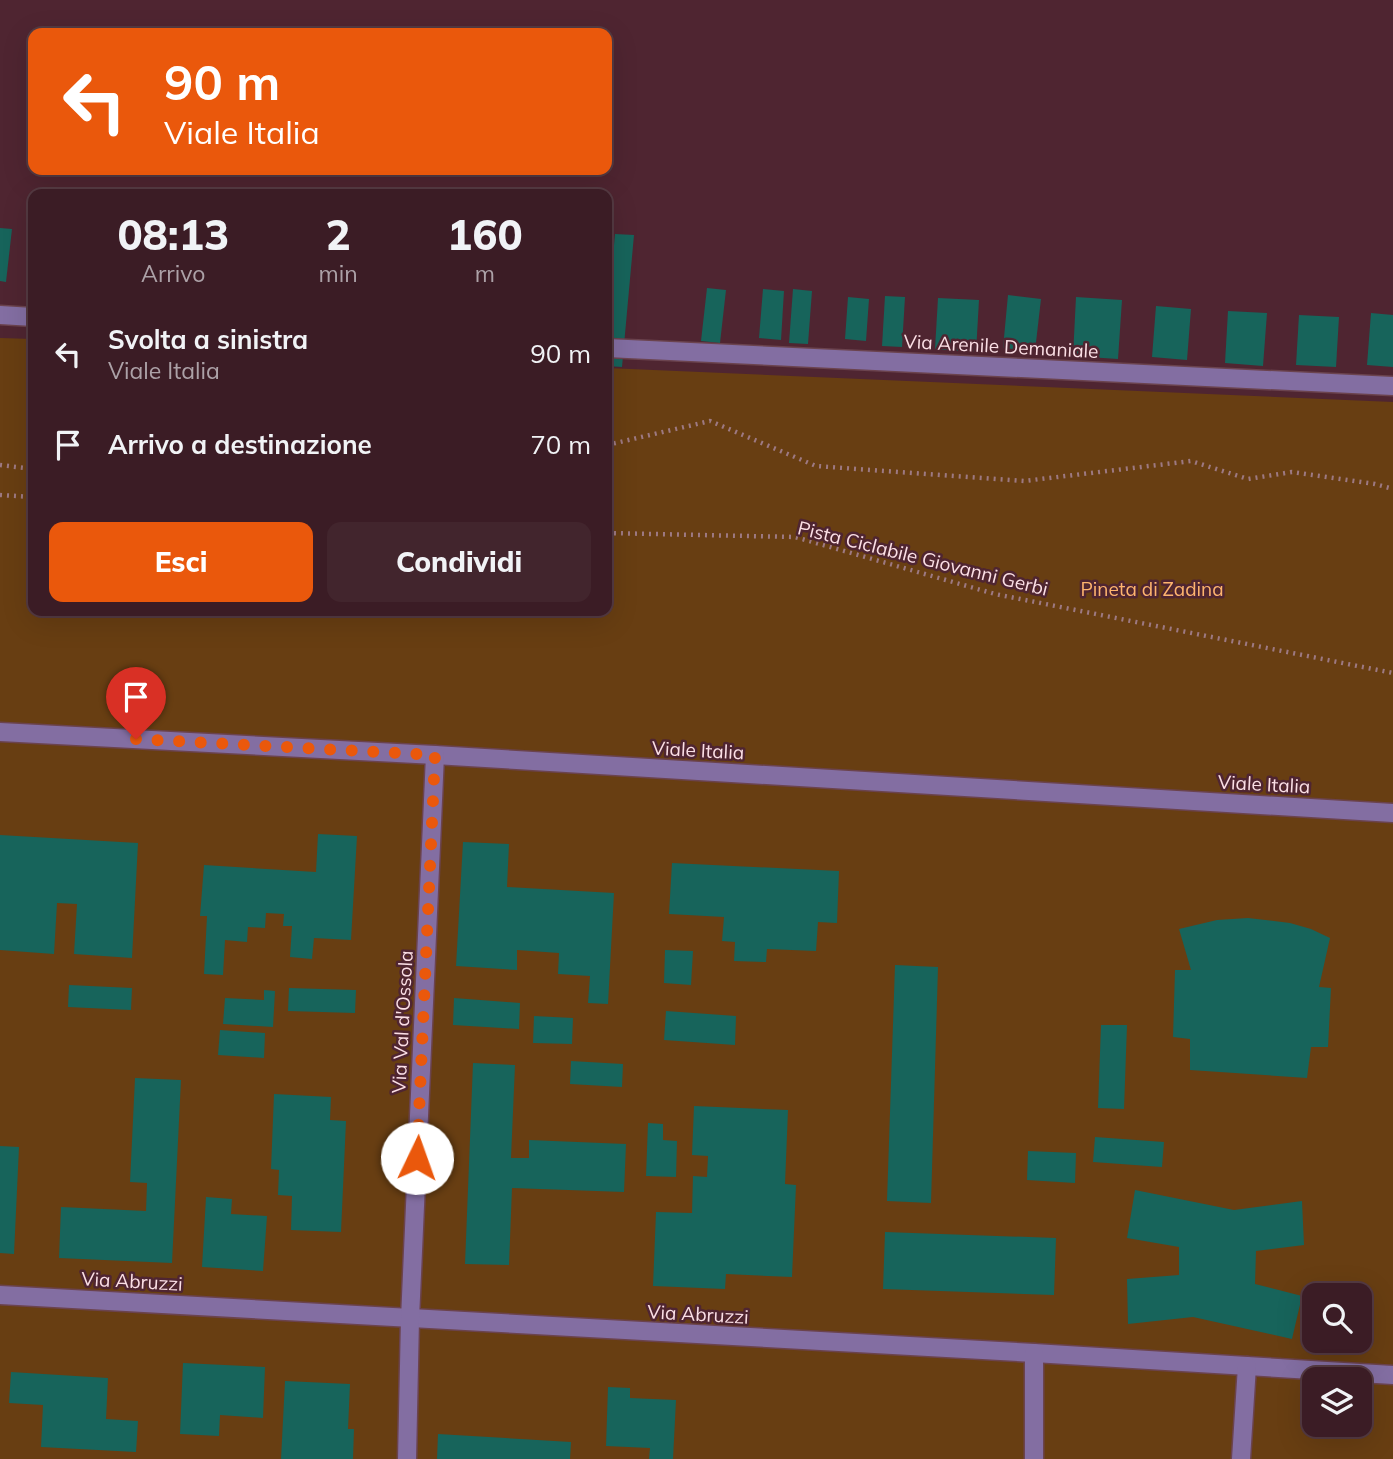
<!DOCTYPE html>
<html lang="it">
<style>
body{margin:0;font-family:Mulish,sans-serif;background:#42252d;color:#f1f3f6;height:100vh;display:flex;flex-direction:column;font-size:26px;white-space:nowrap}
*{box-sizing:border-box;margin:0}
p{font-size:23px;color:#aca1a7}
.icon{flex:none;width:38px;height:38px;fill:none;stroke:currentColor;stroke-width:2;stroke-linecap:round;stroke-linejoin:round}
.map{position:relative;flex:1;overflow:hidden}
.sheet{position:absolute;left:28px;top:189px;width:584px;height:427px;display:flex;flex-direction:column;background:#3b1c25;border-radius:14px;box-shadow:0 7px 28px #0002,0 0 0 2px #543a42}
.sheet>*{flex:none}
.top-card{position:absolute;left:28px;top:28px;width:584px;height:147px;border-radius:14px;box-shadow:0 7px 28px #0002,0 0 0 2px #543a42;background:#ea580c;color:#fff;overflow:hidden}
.fabs{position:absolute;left:1302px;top:1283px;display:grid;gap:14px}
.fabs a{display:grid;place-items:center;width:70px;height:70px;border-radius:14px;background:#3b1c25;box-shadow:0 7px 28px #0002,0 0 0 2px #543a42;font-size:35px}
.pin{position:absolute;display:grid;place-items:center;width:60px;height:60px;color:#fff;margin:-72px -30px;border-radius:50% 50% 50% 0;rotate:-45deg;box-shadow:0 0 7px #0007}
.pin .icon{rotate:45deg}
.me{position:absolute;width:77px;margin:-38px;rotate:3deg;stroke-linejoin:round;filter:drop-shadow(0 0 5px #0008)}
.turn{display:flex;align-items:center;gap:24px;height:147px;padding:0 21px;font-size:32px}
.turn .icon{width:91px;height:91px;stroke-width:2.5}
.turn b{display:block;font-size:49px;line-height:60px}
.eta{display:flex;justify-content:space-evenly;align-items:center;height:119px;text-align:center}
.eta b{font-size:42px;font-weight:800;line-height:49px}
.cta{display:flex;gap:14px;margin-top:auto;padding:14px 21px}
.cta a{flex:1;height:80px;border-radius:14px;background:#ea580c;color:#fff;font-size:28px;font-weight:800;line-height:80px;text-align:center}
.cta a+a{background:#42252d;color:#f1f3f6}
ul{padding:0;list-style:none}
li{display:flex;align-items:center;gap:21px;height:91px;padding:0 21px}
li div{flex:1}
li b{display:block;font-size:26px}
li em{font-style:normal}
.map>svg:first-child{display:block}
</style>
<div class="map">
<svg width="1393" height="1459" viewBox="0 0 1393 1459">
<rect width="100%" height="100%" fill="#4f2531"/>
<path fill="#683e12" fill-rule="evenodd" d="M0,338L33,339V611H607V368L1393,402V1459H0ZM1314,1295H1360V1340H1314ZM1314,1379H1360V1424H1314Z"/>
<g fill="#17645b">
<polygon points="0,228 12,229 6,282 0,281"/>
<polygon points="615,234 634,235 622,367 607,366 607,324"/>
<polygon points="707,288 726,290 720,343 701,341"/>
<polygon points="763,289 784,291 781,340 759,338"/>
<polygon points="793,289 812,291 808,344 789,343"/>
<polygon points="1008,295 1041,299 1035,351 1003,348"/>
<polygon points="885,296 905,297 902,347 882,346"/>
<polygon points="848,297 869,299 866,341 845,339"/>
<polygon points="1076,297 1122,300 1118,359 1073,356"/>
<polygon points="938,298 979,300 976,352 935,349"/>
<polygon points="1156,306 1191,309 1187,360 1152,357"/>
<polygon points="1228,311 1267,313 1263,366 1225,363"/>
<polygon points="1371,313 1393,315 1393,367 1367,365"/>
<polygon points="1299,315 1339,317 1336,367 1296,365"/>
<polygon points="318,834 357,836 351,940 314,938 312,959 290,957 292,926 283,926 284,914 266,913 265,928 248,927 247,942 225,940 223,975 204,974 207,916 200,916 204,865 316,872"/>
<polygon points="0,835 138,843 132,958 74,954 77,904 57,903 54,954 0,950"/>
<polygon points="463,842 509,844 507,887 614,893 608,1004 588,1003 590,976 558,974 559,953 517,950 517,970 456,966"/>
<polygon points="672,863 839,871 837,923 818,922 816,951 767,949 766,962 734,961 735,942 722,941 724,917 669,914"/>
<polygon points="1248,918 1290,923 1311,929 1330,938 1319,987 1331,988 1328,1047 1311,1047 1307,1078 1190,1070 1190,1039 1173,1037 1175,970 1191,970 1179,929 1217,920"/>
<polygon points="665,950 693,951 691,985 664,983"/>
<polygon points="895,965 938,967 931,1203 887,1201"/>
<polygon points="69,985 132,988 131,1010 68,1007"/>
<polygon points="289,988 356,990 355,1013 288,1011"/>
<polygon points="264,990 275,991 273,1027 223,1024 225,998 264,1000"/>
<polygon points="454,998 520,1003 519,1029 453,1025"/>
<polygon points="666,1011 736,1016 735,1045 664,1040"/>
<polygon points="534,1016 573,1018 572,1044 533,1043"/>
<polygon points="1101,1025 1127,1025 1124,1109 1098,1108"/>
<polygon points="220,1030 265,1033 264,1058 218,1055"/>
<polygon points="571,1061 623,1064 622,1087 570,1084"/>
<polygon points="473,1063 515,1065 511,1158 529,1158 529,1140 626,1144 624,1192 512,1188 509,1265 465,1264"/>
<polygon points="135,1078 181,1080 172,1263 59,1258 61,1207 146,1211 147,1183 130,1182"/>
<polygon points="274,1094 331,1097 330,1120 346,1121 341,1232 291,1230 292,1196 278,1195 279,1170 271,1169"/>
<polygon points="694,1106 788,1110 785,1184 796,1185 792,1277 726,1274 725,1289 653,1286 656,1212 692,1213 693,1176 707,1177 708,1156 692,1155"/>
<polygon points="648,1123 663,1124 663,1140 677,1141 676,1177 646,1176"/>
<polygon points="1095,1137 1164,1142 1162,1167 1093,1162"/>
<polygon points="0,1146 19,1147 14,1254 0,1253"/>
<polygon points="1028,1151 1076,1153 1075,1183 1027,1180"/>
<polygon points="1135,1190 1234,1210 1302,1201 1304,1245 1256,1251 1255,1284 1302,1296 1292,1339 1193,1317 1128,1324 1127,1279 1179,1275 1179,1247 1127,1238"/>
<polygon points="206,1197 232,1199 231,1214 267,1216 263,1271 202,1267"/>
<polygon points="885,1232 1056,1238 1054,1295 883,1289"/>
<polygon points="183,1363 265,1367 263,1418 220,1415 219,1436 180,1434"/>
<polygon points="11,1372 108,1378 106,1419 138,1421 136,1452 41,1447 43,1405 9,1403"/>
<polygon points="285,1381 350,1384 348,1429 354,1429 353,1459 281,1459"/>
<polygon points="608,1387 630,1388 630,1398 676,1400 673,1459 649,1459 650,1448 606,1446"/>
<polygon points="438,1434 571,1442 570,1459 437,1459"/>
</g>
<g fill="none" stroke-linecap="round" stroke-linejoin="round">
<g stroke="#6b434e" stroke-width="21">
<g id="minor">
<polyline points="0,315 33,317"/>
<polyline points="607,348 1393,386"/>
<polyline points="0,732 435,755 1393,813"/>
<polyline points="0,1295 1034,1353 1393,1375"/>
<polyline points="407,1459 410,1319 435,755"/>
<polyline points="1034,1459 1034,1353"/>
<polyline points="1241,1459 1247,1366"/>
</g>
</g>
<g stroke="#9d7982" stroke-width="4.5" stroke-dasharray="2 5" stroke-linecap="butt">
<polyline points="607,445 710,421 816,466 1024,481 1191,461 1248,479 1292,472 1375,484 1393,489"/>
<polyline points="0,465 33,469"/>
<polyline points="0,495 33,497"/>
<polyline points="607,533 795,537 995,594 1393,673"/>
</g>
<use href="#minor" stroke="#836ea2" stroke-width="18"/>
</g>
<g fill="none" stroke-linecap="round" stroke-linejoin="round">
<polyline stroke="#ea580c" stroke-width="12" stroke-dasharray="0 21.6" points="136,739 435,755 417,1158"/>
</g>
<g text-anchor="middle" stroke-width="5" stroke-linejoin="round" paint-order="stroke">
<g font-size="19" fill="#fbdfe5" stroke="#4f2531">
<text transform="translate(1001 346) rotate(3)" y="7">Via Arenile Demaniale</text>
<text transform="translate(923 558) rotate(14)" y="7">Pista Ciclabile Giovanni Gerbi</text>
<text transform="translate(698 750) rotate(3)" y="7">Viale Italia</text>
<text transform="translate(1264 784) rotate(3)" y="7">Viale Italia</text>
<text transform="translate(402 1022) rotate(-87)" y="7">Via Val d'Ossola</text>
<text transform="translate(132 1281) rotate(3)" y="7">Via Abruzzi</text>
<text transform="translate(698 1314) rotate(3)" y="7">Via Abruzzi</text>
</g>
<g font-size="19" fill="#feb46e" stroke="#4f2531">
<text x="1152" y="596">Pineta di Zadina</text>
</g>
</g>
</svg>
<div class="fabs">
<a><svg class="icon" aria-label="search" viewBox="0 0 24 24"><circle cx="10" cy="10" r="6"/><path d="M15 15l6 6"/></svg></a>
<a><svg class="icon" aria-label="layers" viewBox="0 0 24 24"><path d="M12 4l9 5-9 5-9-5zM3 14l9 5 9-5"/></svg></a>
</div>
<div class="pin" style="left:136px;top:739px;background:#d93025"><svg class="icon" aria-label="arrive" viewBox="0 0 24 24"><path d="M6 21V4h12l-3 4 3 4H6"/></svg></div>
<svg class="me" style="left:417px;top:1158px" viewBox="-20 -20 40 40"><circle r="19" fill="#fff"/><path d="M0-13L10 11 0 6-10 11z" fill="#ea580c"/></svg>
<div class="top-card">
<div class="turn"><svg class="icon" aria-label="left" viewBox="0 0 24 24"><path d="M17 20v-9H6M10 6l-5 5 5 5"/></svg><div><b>90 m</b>Viale Italia</div></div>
</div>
<section class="sheet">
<div class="eta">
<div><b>08:13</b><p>Arrivo</p></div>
<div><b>2</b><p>min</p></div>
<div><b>160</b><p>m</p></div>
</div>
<ul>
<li><svg class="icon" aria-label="left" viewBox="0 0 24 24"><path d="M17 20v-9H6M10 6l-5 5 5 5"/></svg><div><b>Svolta a sinistra</b><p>Viale Italia</p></div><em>90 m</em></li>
<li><svg class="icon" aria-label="arrive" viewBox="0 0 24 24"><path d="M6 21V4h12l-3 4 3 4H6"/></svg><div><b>Arrivo a destinazione</b></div><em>70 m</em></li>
</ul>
<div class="cta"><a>Esci</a><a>Condividi</a></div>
</section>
</div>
